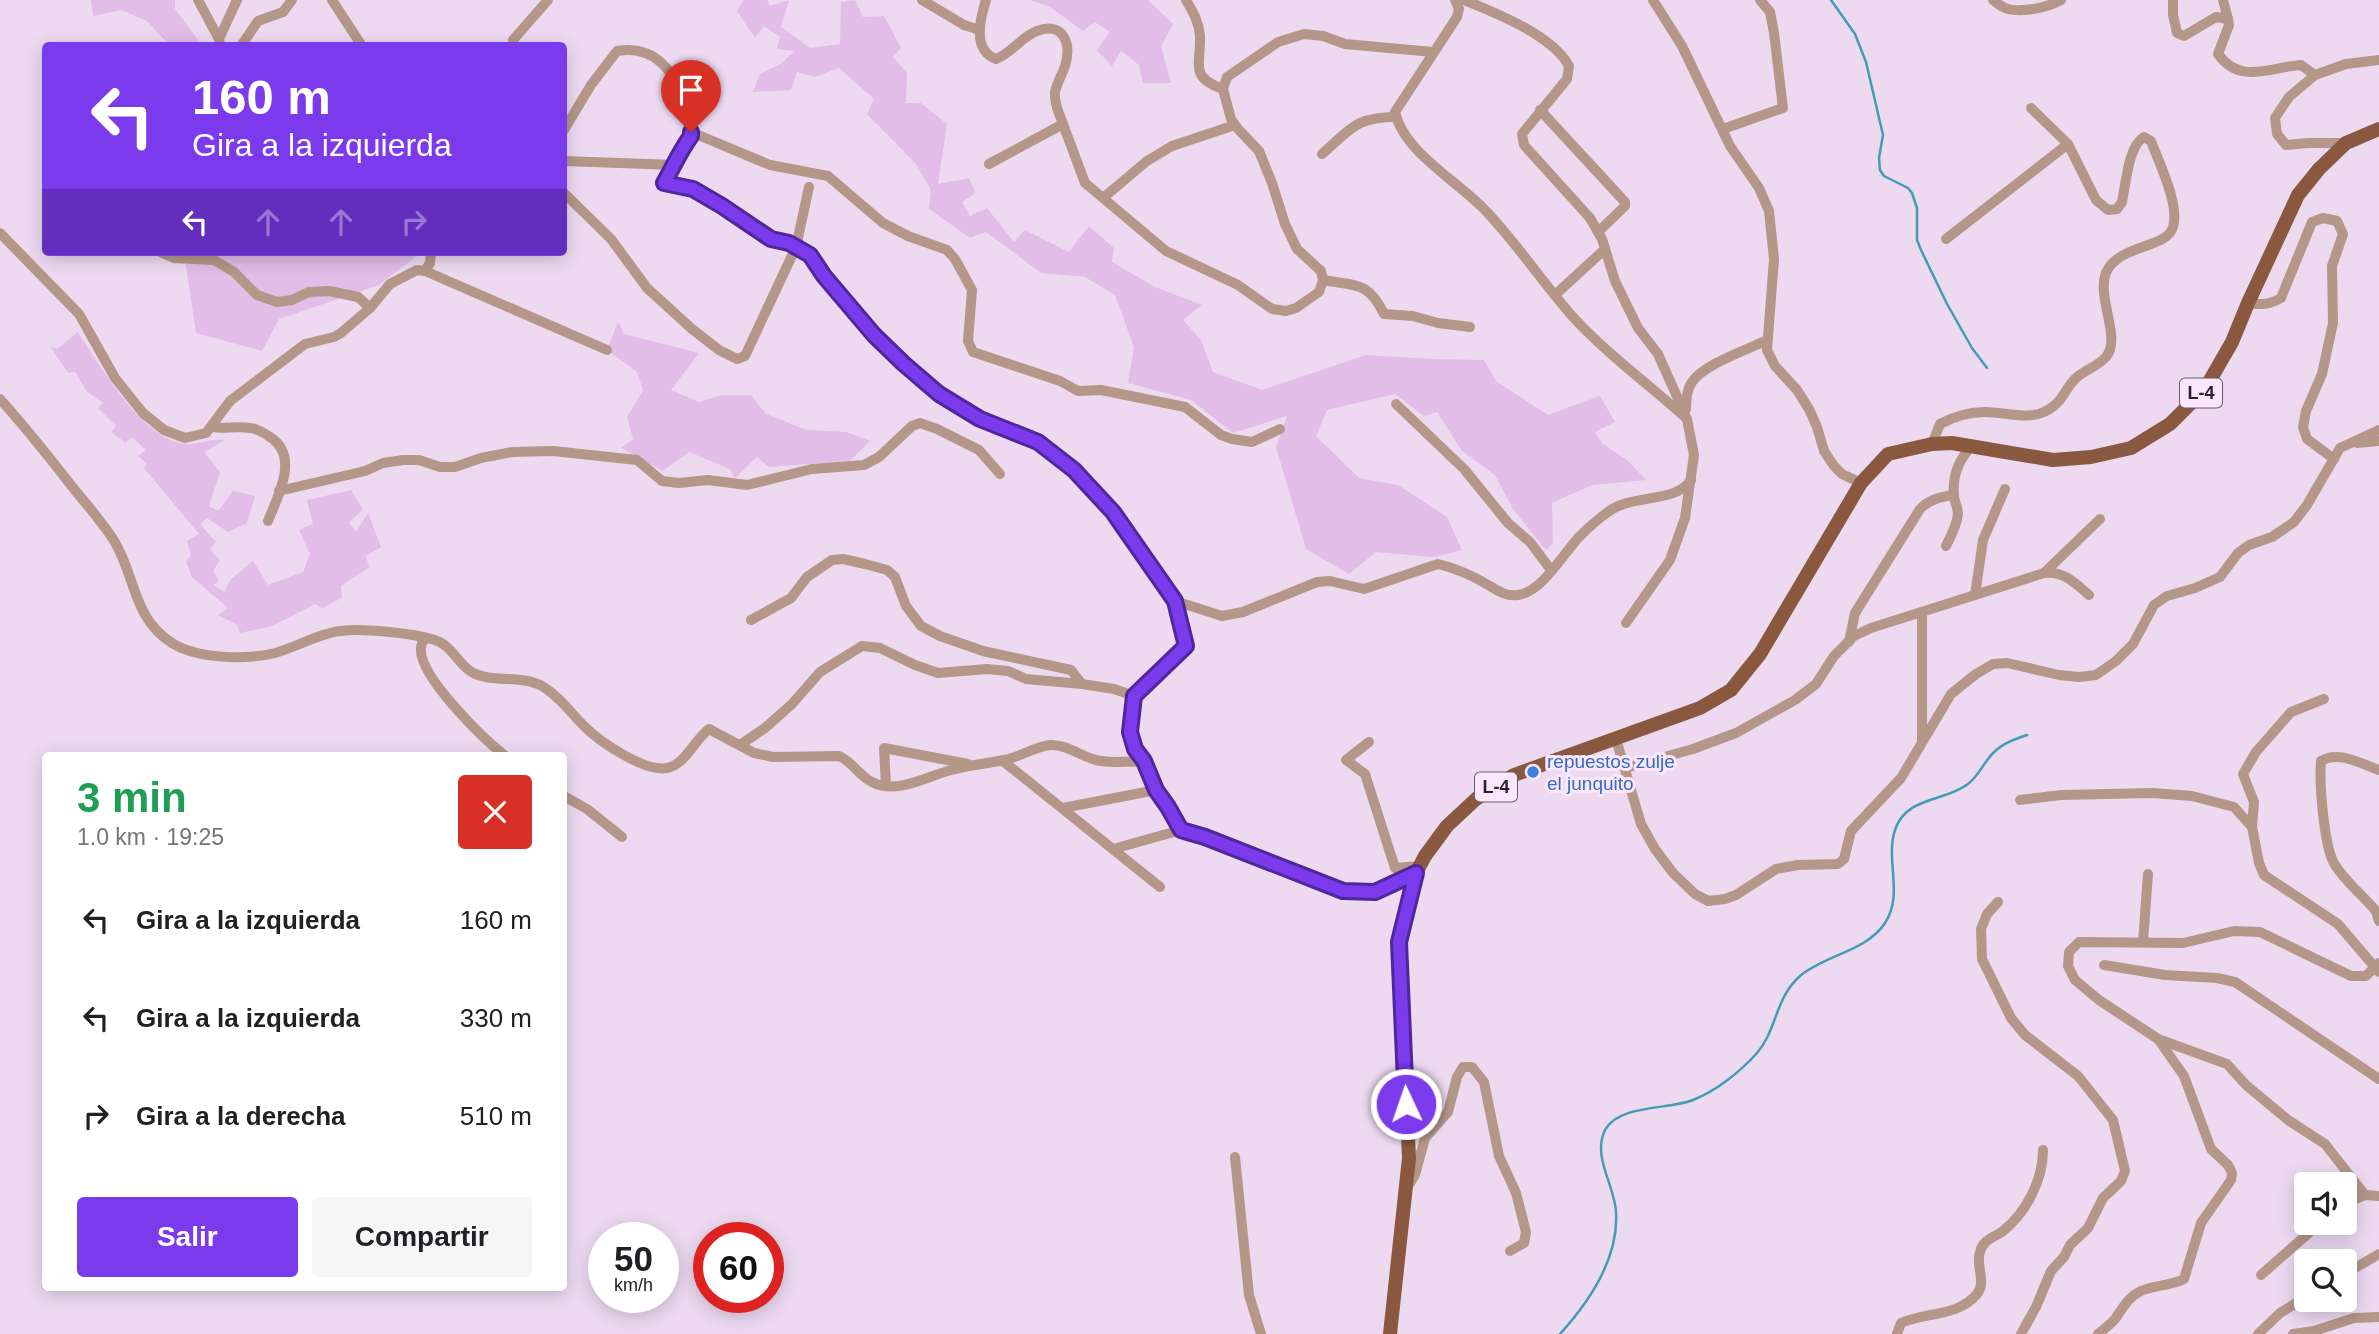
<!DOCTYPE html>
<html lang="es">
<meta charset="utf-8">
<style>
body{margin:0;font-family:Helvetica,sans-serif;background:#f6f6f6;color:#202124;height:100vh;display:flex;flex-direction:column;font-size:26px;white-space:nowrap}
*{box-sizing:border-box;margin:0}
p{font-size:23px;color:#757577}
.icon{flex:none;width:38px;height:38px;fill:none;stroke:currentColor;stroke-width:2;stroke-linecap:round;stroke-linejoin:round}
.map{position:relative;flex:1;overflow:hidden}
.sheet{position:absolute;left:42px;top:752px;width:525px;height:539px;display:flex;flex-direction:column;background:#fff;border-radius:7px;box-shadow:0 4px 18px #0003}
.sheet>*{flex:none}
.hud{position:absolute;left:42px;top:42px;width:525px;height:214px;border-radius:7px;box-shadow:0 4px 18px #0003;background:#7c3aed;color:#fff;overflow:hidden}
.buttons{position:absolute;left:2294px;top:1172px;display:grid;gap:14px}
.buttons a{display:grid;place-items:center;width:63px;height:63px;border-radius:7px;background:#fff;box-shadow:0 4px 18px #0003;font-size:35px}
.speed{position:absolute;left:588px;top:1222px;display:flex;gap:14px;font-size:35px;font-weight:700;text-align:center}
.speed>*{display:grid;place-content:center;width:91px;height:91px;border-radius:50%;background:#fff;box-shadow:0 4px 18px #0003;line-height:1}
.speed small{font-size:18px;font-weight:400}
.speed .limit{border:10px solid #d22;background:#fff;color:#111}
.pin{position:absolute;display:grid;place-items:center;width:60px;height:60px;color:#fff;margin:-72px -30px;border-radius:50% 50% 50% 0;rotate:-45deg;box-shadow:0 0 7px #0007}
.pin .icon{rotate:45deg}
.me{position:absolute;width:77px;margin:-38px;rotate:357deg;stroke-linejoin:round;filter:drop-shadow(0 0 5px #0008)}
.turn{display:flex;align-items:center;gap:24px;height:147px;padding:0 35px;font-size:32px}
.turn .icon{width:91px;height:91px;stroke-width:2.5}
.turn b{display:block;font-size:49px;line-height:60px}
.lanes{display:flex;align-items:center;height:66px;padding:0 35px;background:#0003;justify-content:center;gap:35px;direction:ltr}
.lanes .off{opacity:.35}
.round{display:grid;place-items:center;flex:none;width:74px;height:74px;border-radius:7px;background:#f6f6f6}
.summary{display:flex;align-items:center;justify-content:space-between;height:119px;padding:0 35px}
h1{font-size:42px;font-weight:700;line-height:52px;color:#1e9e55}
.primary-button{display:flex;gap:14px;margin-top:auto;padding:14px 35px}
.primary-button a{flex:1;height:80px;border-radius:7px;background:#7c3aed;color:#fff;font-size:28px;font-weight:700;line-height:80px;text-align:center}
.primary-button a+a{background:#f6f6f6;color:#202124}
ul{padding:0;list-style:none}
li{display:flex;align-items:center;gap:21px;height:98px;padding:0 35px}
li div{flex:1}
li b{display:block;font-size:26px}
li em{font-style:normal}
.map>svg:first-child{display:block}
</style>
<div class="map">
<svg width="2379" height="1334" viewBox="0 0 2379 1334">
<rect width="100%" height="100%" fill="#eddaf1"/>
<g fill="#e1bde8">
<polygon points="91,0 175,0 175,9 202,45 169,45 147,21 121,10 93,16"/>
<polygon points="744,0 767,0 770,6 789,0 781,27 810,48 840,44 841,2 855,0 863,17 884,16 901,48 893,57 907,73 906,103 921,103 947,124 938,184 969,178 976,193 962,202 970,216 987,208 1014,242 1025,230 1069,252 1089,226 1114,248 1112,262 1155,287 1202,305 1183,320 1201,340 1213,372 1262,390 1366,355 1432,359 1484,360 1496,381 1548,415 1600,396 1615,422 1595,432 1603,444 1627,460 1646,480 1592,485 1552,503 1553,544 1546,550 1513,509 1495,475 1462,451 1437,412 1424,416 1395,394 1327,410 1316,436 1359,478 1398,485 1447,517 1462,550 1434,557 1376,552 1349,574 1306,549 1276,447 1287,416 1233,433 1191,400 1128,383 1134,347 1115,295 1085,277 1041,273 986,232 970,238 929,209 931,190 916,164 867,114 874,99 839,68 815,77 797,72 791,90 753,92 760,74 781,64 794,51 777,49 780,37 764,26 755,38 737,11"/>
<polygon points="1031,0 1148,0 1173,24 1161,46 1171,83 1143,83 1139,65 1121,51 1112,66 1097,50 1110,32 1095,22 1083,31 1050,7"/>
<polygon points="180,252 422,252 379,285 279,319 262,351 196,333 185,259"/>
<polygon points="618,322 624,334 699,353 671,390 699,402 721,395 751,395 766,414 807,430 847,432 870,441 850,461 769,467 757,457 735,478 730,469 689,452 663,471 621,448 633,439 627,417 643,390 637,372 607,350"/>
<path d="M78,332C98,363 146,445 188,444C201,444 212,438 225,440L204,452L220,472L209,506L218,511L233,491L255,496L247,523L228,532L207,518L200,524L216,542L210,550L220,560L213,571L219,581L213,585L224,592L230,580L253,561L268,585L303,572L310,554L299,530L313,524L307,500L351,490L363,509L349,523L356,532L368,513L381,547L366,556L369,567L341,586L342,598L322,608L315,604L272,626L240,633L237,625L218,615L228,608L192,577L186,562L191,555L187,541L199,534L144,468L147,464L138,456L146,450L132,437L126,443L111,432L116,426L98,408L103,403L87,392L75,372L68,373L50,346L57,349Z"/>
</g>
<g fill="none" stroke-linecap="round" stroke-linejoin="round">
<g stroke="#449cb4" stroke-width="2.5">
<polyline points="1831,0 1855,34 1866,62 1883,135 1879,158 1880,170 1884,176 1908,188 1912,193 1917,208 1917,240 1921,250 1947,304 1972,348 1987,368"/>
<path d="M1560,1334C1589,1302 1619,1258 1616,1212C1615,1186 1592,1157 1605,1130C1619,1104 1669,1110 1693,1100C1716,1091 1740,1072 1757,1053C1777,1030 1775,998 1800,976C1825,955 1867,951 1885,923C1904,894 1885,861 1895,830C1906,796 1945,802 1968,784C1977,777 1981,768 1988,759C1998,745 2012,740 2027,735"/>
</g>
<g stroke="#b49789" stroke-width="10">
<polyline points="198,0 219,39 220,46"/>
<polyline points="332,0 362,46"/>
<polyline points="922,0 964,25 980,30"/>
<path d="M986,0C980,19 972,50 996,59C1012,53 1021,37 1037,31C1063,21 1072,43 1065,66C1062,75 1057,83 1055,92C1054,97 1056,102 1057,108L1085,183L1103,198L1166,251L1238,285L1272,309L1286,311L1296,308L1319,292L1323,280L1321,271L1297,249L1285,224L1272,183L1259,151L1238,129L1231,119L1223,89L1227,77L1278,42L1304,34L1323,36L1345,44L1433,52"/>
<path d="M1186,0C1193,12 1199,22 1200,36C1201,65 1189,77 1223,89"/>
<path d="M1455,0L1459,9L1457,17L1395,112C1403,151 1457,181 1484,209C1516,242 1542,282 1573,317C1607,354 1647,383 1685,417"/>
<path d="M1464,0C1496,13 1552,35 1569,66L1567,79L1522,134L1524,145L1590,218L1602,239L1615,281L1638,328L1658,354L1687,419L1694,455L1685,518L1670,560L1626,623"/>
<polyline points="1653,0 1682,46 1730,146 1759,188 1769,211 1774,259 1767,350 1775,366 1797,390 1809,409 1817,427 1824,451 1834,466 1842,474 1861,483"/>
<path d="M1993,0C1997,3 2003,8 2008,9C2024,13 2048,7 2061,0"/>
<path d="M2173,0V15L2177,33L2184,36L2216,17L2228,19L2229,25L2218,54C2240,85 2270,67 2301,65L2315,75"/>
<polyline points="2223,0 2228,19"/>
<polyline points="219,39 237,0"/>
<polyline points="241,46 258,21 283,12 292,0"/>
<polyline points="514,46 513,40 548,0"/>
<polyline points="1540,110 1625,202 1625,206 1598,232"/>
<polyline points="1723,129 1783,108 1774,33 1770,12 1760,0"/>
<path d="M564,130L591,85L617,51C667,42 688,95 691,136C680,151 673,167 664,183L693,189L771,239L789,243L810,255L824,276L874,335L903,364L939,394L980,419L1038,442L1074,470L1113,512L1175,601L1186,646L1134,696L1130,731L1135,749L1144,762L1156,790L1168,807L1181,830L1205,837L1343,891L1375,892L1416,873"/>
<polyline points="691,132 770,165 828,176 883,223 908,236 947,250 955,259 972,290 968,341 973,352 1060,381 1078,391 1101,390 1185,407 1221,435 1232,439 1252,442 1280,429"/>
<polyline points="2346,143 2308,143 2286,145 2277,134 2275,118 2289,97 2315,75 2346,64 2379,60"/>
<path d="M1322,154C1351,129 1355,117 1396,117"/>
<polyline points="564,161 675,165"/>
<polyline points="989,164 1063,124"/>
<polyline points="564,193 611,239 647,288 692,329 719,350 737,359 745,356 796,247 809,187"/>
<polyline points="1103,198 1147,161 1172,146 1235,125"/>
<polyline points="0,233 79,314 115,378 143,413 164,430 185,438 206,433 230,401 305,344 334,337 341,333 370,308 390,284 417,270 425,271 607,350"/>
<polyline points="1946,239 2068,144"/>
<polyline points="160,252 174,258 214,260 234,272 257,295 277,302 292,300 309,292 329,291 358,297 370,308"/>
<polyline points="425,271 430,263 431,252"/>
<path d="M1323,280C1356,286 1368,281 1384,314L1413,316L1438,323L1470,327"/>
<polyline points="1555,295 1605,249"/>
<path d="M2248,303C2261,305 2269,305 2281,298L2312,222L2323,218L2337,221L2343,234L2332,266L2333,323L2322,374L2306,411L2303,427L2307,439L2334,459"/>
<path d="M0,399C26,428 50,458 74,489C87,505 102,522 113,539C136,575 132,618 172,643C197,659 246,660 275,653C297,647 317,634 340,631C363,628 412,633 435,640C451,645 457,662 470,671C490,684 520,674 542,686C559,696 571,713 584,726C600,742 644,772 667,768C685,765 695,739 709,729L754,753L773,757L839,756C853,762 859,776 872,782C897,795 928,776 951,770C968,765 986,764 1004,760C1020,757 1034,747 1050,745C1068,744 1084,759 1101,761C1115,763 1131,761 1144,762"/>
<polyline points="1396,404 1464,469 1508,523 1530,542 1551,570"/>
<path d="M1686,409C1686,400 1687,389 1692,382C1704,364 1747,350 1767,340"/>
<path d="M212,427C225,429 237,426 250,428C256,428 264,433 270,437C300,456 278,496 268,521"/>
<polyline points="2357,443 2379,441"/>
<path d="M1932,444L1940,424C1955,416 1968,412 1985,412C2006,412 2029,421 2048,410C2063,402 2065,388 2076,378C2085,370 2098,366 2106,357C2122,338 2096,297 2106,273C2118,244 2167,249 2173,227C2180,205 2159,163 2151,141L2144,137C2128,146 2126,184 2122,202L2117,209L2108,210L2096,200L2068,144L2031,108"/>
<polyline points="279,491 365,471 383,463 403,460 419,460 440,467 455,467 481,458 512,452 553,451 637,460 662,481 679,483 708,480 747,485 812,469 864,465 879,457 912,426 920,423 937,429 979,450 1000,474"/>
<path d="M1946,546C1951,536 1957,525 1958,514C1958,508 1955,503 1954,497C1952,477 1958,460 1972,446"/>
<polyline points="2044,573 2100,519"/>
<polyline points="1975,595 1983,540 2005,489"/>
<path d="M1175,601L1222,616L1243,612L1317,582L1330,581L1364,589L1438,564C1454,568 1469,574 1483,582C1494,588 1504,597 1518,595C1542,592 1563,554 1579,537C1588,528 1598,519 1608,512C1633,493 1675,504 1691,480"/>
<polyline points="751,620 791,598 807,577 832,560 843,559 865,564 887,570 895,577 906,606 921,626 940,636 983,651 1071,670 1082,684"/>
<path d="M425,638C423,641 421,645 421,648C418,676 484,739 505,756"/>
<path d="M1849,642L1855,613L1920,509C1930,499 1940,497 1954,495"/>
<polyline points="1616,739 1641,824 1655,849 1673,873 1695,894 1708,901 1725,899 1736,895 1776,869 1798,865 1838,864 1844,859 1851,831 1901,778 1951,694 1976,674 1993,664 2007,663 2059,675 2079,677 2096,675 2116,661 2133,644 2154,605 2167,596 2195,588 2220,577 2238,553 2249,545 2272,537 2294,522 2307,505 2340,448 2379,430"/>
<polyline points="1922,740 1922,612"/>
<polyline points="1369,742 1346,760 1365,774 1395,868 1421,866"/>
<polyline points="740,745 765,728 792,704 820,672 862,646 880,648 915,665 938,673 987,669 1008,671 1026,679 1082,684 1114,689 1134,696"/>
<polyline points="1003,761 1160,887"/>
<path d="M1625,768L1693,749L1736,733L1795,700L1816,684L1834,656L1854,636L1871,628L2044,573C2064,571 2075,583 2089,595"/>
<path d="M2379,770C2361,764 2339,750 2321,761C2319,783 2324,848 2335,865C2346,882 2363,896 2376,911L2379,921"/>
<polyline points="886,786 884,748 968,764"/>
<polyline points="564,796 587,809 622,837"/>
<polyline points="2020,800 2061,795 2153,793 2192,796 2234,807 2252,827 2259,863 2264,875 2338,924 2379,972"/>
<polyline points="1063,808 1156,790"/>
<polyline points="2252,827 2254,802 2243,774 2256,752 2291,712 2324,699"/>
<polyline points="1113,849 1181,830"/>
<polyline points="1998,902 1987,914 1981,929 1982,959 2011,1018 2025,1035 2078,1076 2113,1120 2125,1171 2121,1181 2103,1198 2088,1228 2070,1245 2064,1257 2051,1271 2036,1307 2021,1334"/>
<polyline points="2143,942 2148,874"/>
<polyline points="2104,965 2165,975 2217,978 2235,982 2379,1079"/>
<polyline points="1235,1157 1249,1295 1261,1334"/>
<polyline points="1408,1186 1415,1175 1425,1138 1448,1112 1457,1077 1463,1067 1472,1067 1484,1082 1499,1156 1516,1193 1526,1232 1524,1243 1510,1251"/>
<polyline points="2365,1195 2325,1144 2288,1120 2246,1085 2227,1064 2158,1039 2099,1000 2075,980 2068,966 2069,952 2079,942 2183,943 2234,931 2260,932 2351,976 2366,976 2379,963"/>
<polyline points="2345,1203 2365,1195 2379,1196"/>
<polyline points="2345,1274 2379,1254"/>
<polyline points="2261,1275 2320,1223"/>
<path d="M1897,1334L1901,1323C1925,1312 1958,1317 1977,1294C1987,1282 1975,1265 1980,1252C1983,1239 1994,1238 2003,1231C2027,1212 2043,1179 2043,1150"/>
<path d="M2098,1334C2104,1329 2110,1325 2115,1319C2123,1308 2128,1297 2141,1291C2155,1285 2170,1286 2184,1279L2201,1223L2231,1180L2232,1173L2228,1165L2211,1149L2184,1076L2158,1039"/>
<polyline points="2258,1334 2280,1313 2306,1297"/>
<polyline points="2293,1334 2314,1331 2354,1318 2379,1317"/>
</g>
<polyline stroke="#8a583f" stroke-width="14" points="1390,1334 1409,1158 1399,942 1416,873 1425,856 1447,826 1476,799 1514,775 1700,708 1731,690 1760,654 1861,483 1888,454 1932,444 1952,443 2053,460 2091,457 2131,448 2170,424 2205,389 2232,342 2248,303 2298,195 2319,169 2346,143 2379,129"/>
</g>
<g fill="none" stroke-linecap="round" stroke-linejoin="round">
<g stroke="#51269a" stroke-width="18">
<path id="route" d="M691,132V136C680,151 673,167 664,183L693,189L722,206L771,239L789,243L810,255L824,276L874,335L904,364L939,394L980,419L1038,442L1074,470L1113,512L1175,601L1186,646L1134,696L1130,732L1135,749L1144,761L1156,790L1168,807L1181,830L1205,837L1343,891L1375,892L1416,873L1399,942L1406,1104"/>
</g>
<use href="#route" stroke="#7c3aed" stroke-width="12"/>
</g>
<circle fill="#3f7fe0" stroke="#fae7fe" stroke-width="2.5" cx="1533" cy="772" r="7"/>
<g text-anchor="middle" stroke-width="6" stroke-linejoin="round" paint-order="stroke">
<g fill="#fae7fe" stroke="#675c69" stroke-width="2">
<rect x="2180" y="378.5" width="42" height="29" rx="5"/>
<rect x="1475" y="772.5" width="42" height="29" rx="5"/>
</g>
<g font-size="18" font-weight="bold" fill="#282129">
<text x="2201" y="399">L-4</text>
<text x="1496" y="793">L-4</text>
</g>
<g font-size="19" fill="#366cbe" stroke="#fae7fe" text-anchor="start">
<text x="1547" y="768">repuestos zulje<tspan x="1547" dy="22">el junquito</tspan></text>
</g>
</g>
</svg>
<div class="buttons">
<a><svg class="icon" aria-label="sound" viewBox="0 0 24 24"><path d="M4 9h4l5-4v14l-5-4H4zM17 9q2 3 0 6"/></svg></a>
<a><svg class="icon" aria-label="search" viewBox="0 0 24 24"><circle cx="10" cy="10" r="6"/><path d="M15 15l6 6"/></svg></a>
</div>
<div class="speed"><div>50<small>km/h</small></div><div class="limit">60</div></div>
<div class="pin" style="left:691px;top:132px;background:#d93025"><svg class="icon" aria-label="arrive" viewBox="0 0 24 24"><path d="M6 21V4h12l-3 4 3 4H6"/></svg></div>
<svg class="me" style="left:1406px;top:1104px" viewBox="-20 -20 40 40"><circle r="17" fill="#7c3aed" stroke="#fff" stroke-width="3"/><path d="M0-11L8 9 0 5-8 9z" fill="#fff"/></svg>
<div class="hud">
<div class="turn"><svg class="icon" aria-label="left" viewBox="0 0 24 24"><path d="M17 20v-9H6M10 6l-5 5 5 5"/></svg><div><b>160 m</b>Gira a la izquierda</div></div>
<div class="lanes"><svg class="icon" aria-label="left" viewBox="0 0 24 24"><path d="M17 20v-9H6M10 6l-5 5 5 5"/></svg><svg class="icon off" aria-label="ahead" viewBox="0 0 24 24"><path d="M12 20V5M6 11l6-6 6 6"/></svg><svg class="icon off" aria-label="ahead" viewBox="0 0 24 24"><path d="M12 20V5M6 11l6-6 6 6"/></svg><svg class="icon off" aria-label="right" viewBox="0 0 24 24"><path d="M7 20v-9h11M14 6l5 5-5 5"/></svg></div>
</div>
<section class="sheet">
<div class="summary"><div><h1>3 min</h1><p>1.0 km · 19:25</p></div><a class="round" style="background:#d93025;color:#fff"><svg class="icon" aria-label="close" viewBox="0 0 24 24"><path d="M6 6l12 12M18 6L6 18"/></svg></a></div>
<ul>
<li><svg class="icon" aria-label="left" viewBox="0 0 24 24"><path d="M17 20v-9H6M10 6l-5 5 5 5"/></svg><div><b>Gira a la izquierda</b></div><em>160 m</em></li>
<li><svg class="icon" aria-label="left" viewBox="0 0 24 24"><path d="M17 20v-9H6M10 6l-5 5 5 5"/></svg><div><b>Gira a la izquierda</b></div><em>330 m</em></li>
<li><svg class="icon" aria-label="right" viewBox="0 0 24 24"><path d="M7 20v-9h11M14 6l5 5-5 5"/></svg><div><b>Gira a la derecha</b></div><em>510 m</em></li>
</ul>
<div class="primary-button"><a>Salir</a><a>Compartir</a></div>
</section>
</div>
